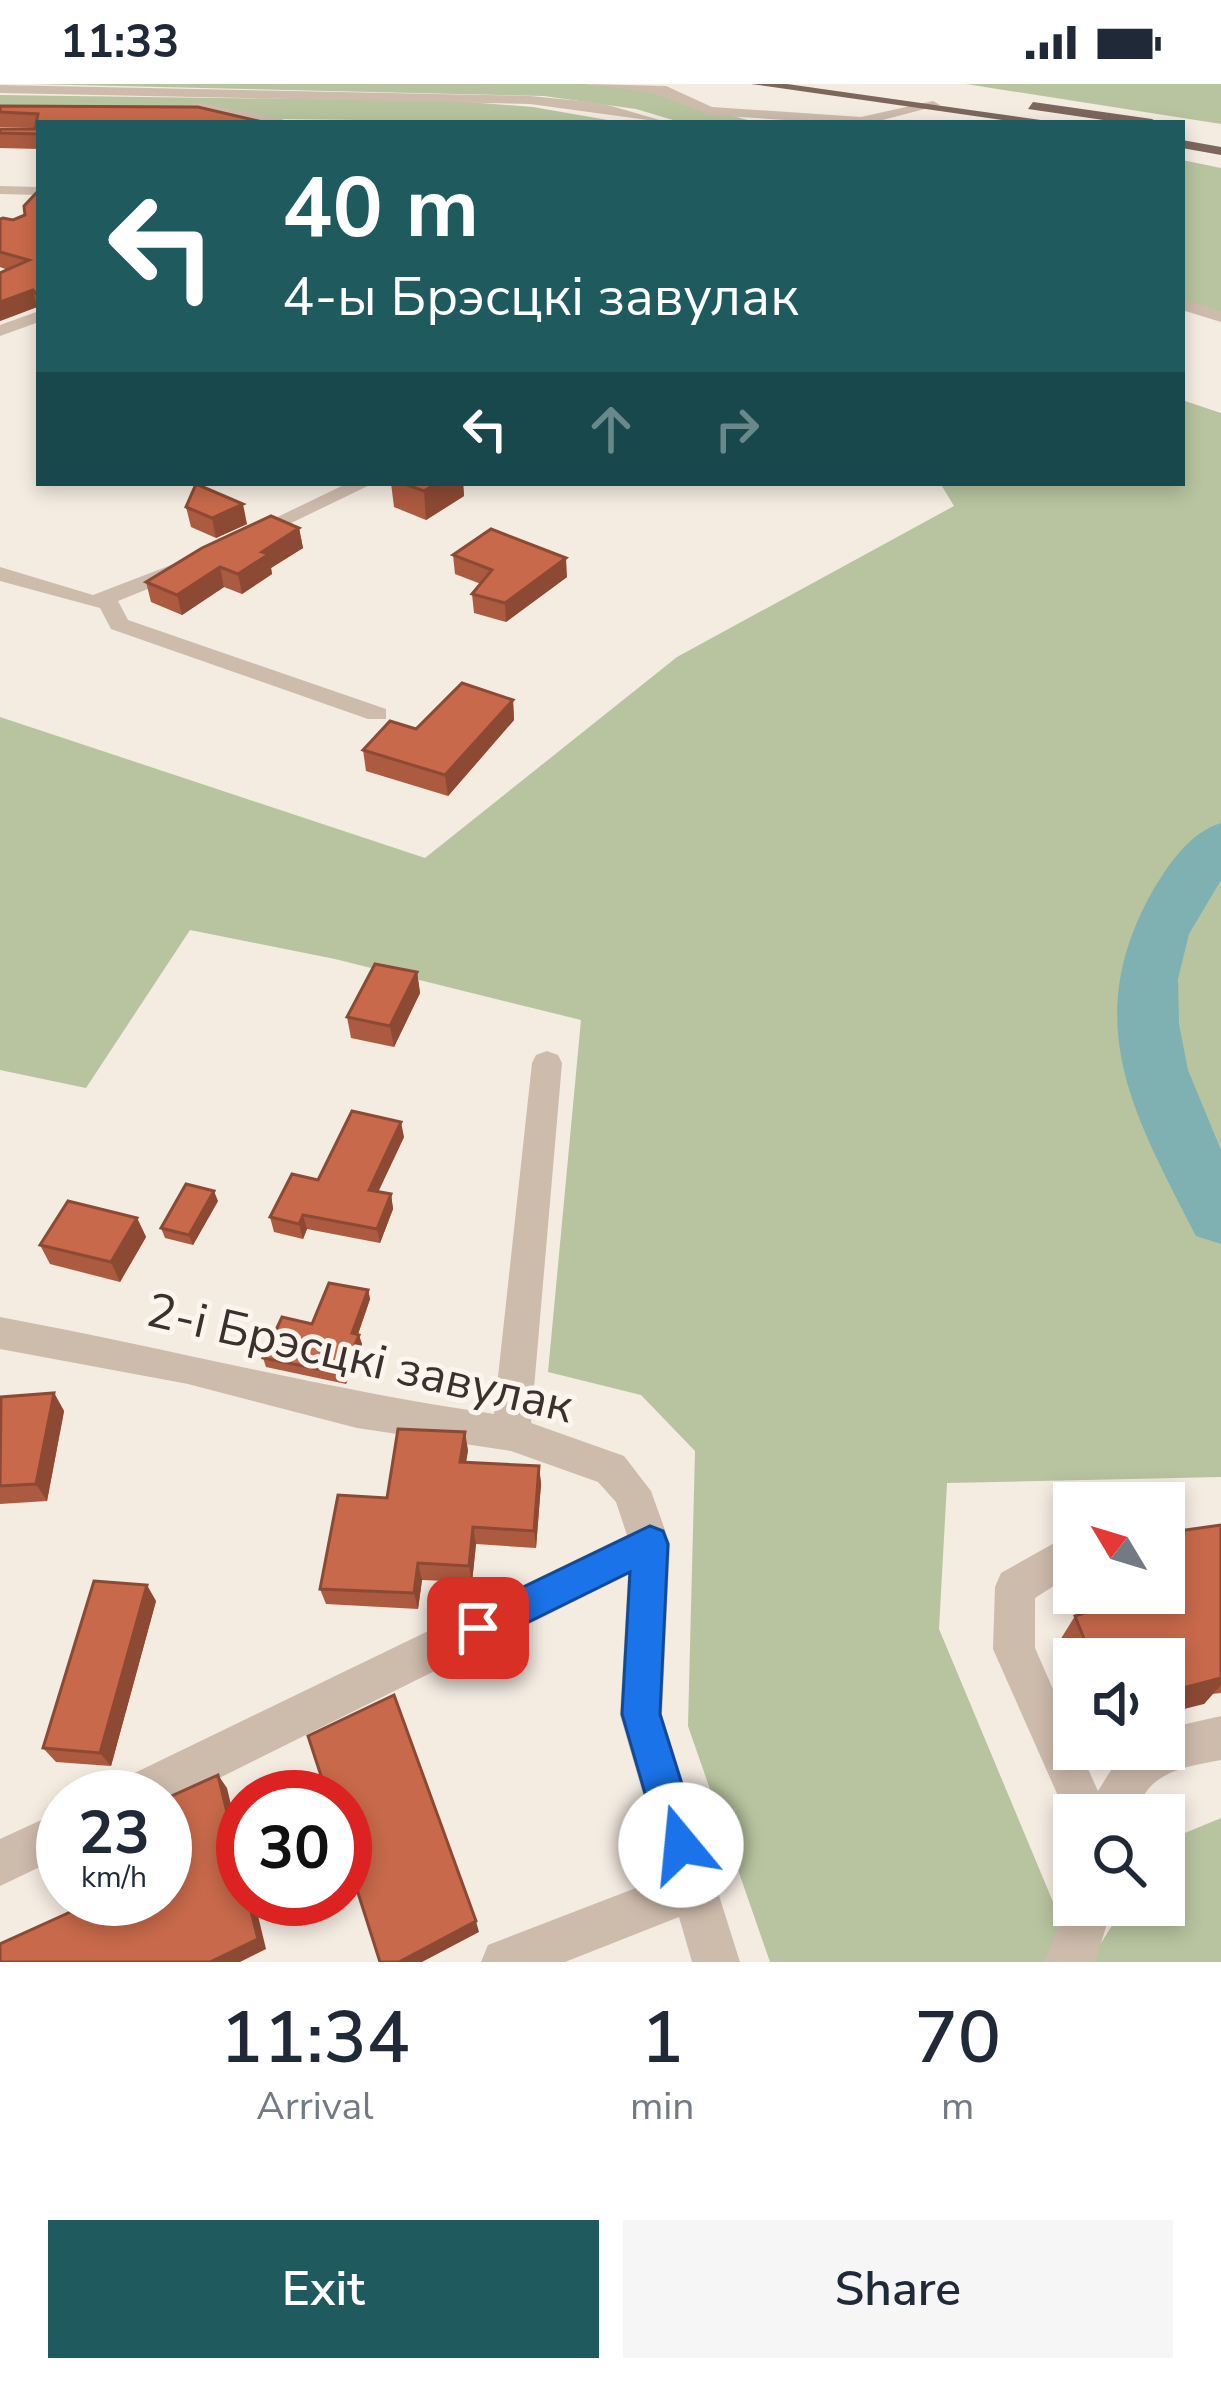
<!DOCTYPE html>
<meta charset="utf-8">
<style>
body{margin:0;font-family:"Nunito Sans",sans-serif;background:#f6f6f7;color:#1f2937;height:100vh;display:flex;flex-direction:column;font-size:45px;white-space:nowrap}
*{box-sizing:border-box;margin:0}
p{font-size:39px;color:#747a83}
.icon{flex:none;width:66px;height:66px;fill:none;stroke:currentColor;stroke-width:2;stroke-linecap:round;stroke-linejoin:round}
.map{position:relative;height:1878px;overflow:hidden}
.sheet{display:flex;flex-direction:column;background:#fff;flex:1}
.sheet>*{flex:none}
.guide{position:absolute;left:36px;top:36px;width:1149px;height:366px;border-radius:0px;box-shadow:0 6px 18px #0003;background:#1f5a5e;color:#fff;overflow:hidden}
.needle{width:78px;rotate:308deg}
.fabs{position:absolute;left:1053px;top:1398px;display:grid;gap:24px}
.fabs a{display:grid;place-items:center;width:132px;height:132px;border-radius:0px;background:#fff;box-shadow:0 6px 18px #0003;font-size:60px}
.speed{position:absolute;left:36px;top:1686px;display:flex;gap:24px;font-size:60px;font-weight:700;text-align:center}
.speed>*{display:grid;place-content:center;width:156px;height:156px;border-radius:50%;background:#fff;box-shadow:0 6px 18px #0003;line-height:1}
.speed small{font-size:30px;font-weight:400}
.speed .limit{border:18px solid #d22;background:#fff;color:#111}
.pin{position:absolute;display:grid;place-items:center;width:102px;height:102px;color:#fff;margin:-51px;border-radius:24px;box-shadow:0 6px 18px #0006}
.me{position:absolute;width:132px;margin:-66px;rotate:343deg;stroke-linejoin:round;filter:drop-shadow(0 0 9px #0008)}
.turn{display:flex;align-items:center;gap:42px;height:252px;padding:0 48px;font-size:54px}
.turn .icon{width:156px;height:156px;stroke-width:2.5}
.turn b{display:block;font-size:84px;line-height:102px}
.lanes{display:flex;align-items:center;height:114px;padding:0 48px;background:#0003;justify-content:center;gap:60px;direction:ltr}
.lanes .off{opacity:.35}
.eta{display:flex;justify-content:space-evenly;align-items:center;height:204px;text-align:center}
.eta b{font-size:72px;font-weight:600;line-height:84px}
.action{display:flex;gap:24px;margin-top:auto;padding:24px 48px}
.action a{flex:1;height:138px;border-radius:0px;background:#1f5a5e;color:#fff;font-size:48px;font-weight:600;line-height:138px;text-align:center}
.action a+a{background:#f6f6f7;color:#1f2937}
.status{display:flex;justify-content:space-between;align-items:center;height:84px;padding:0 60px;background:#fff;direction:ltr}
.status svg{height:33px;fill:currentColor}
.map>svg:first-child{display:block}
</style>
<div class="status"><b>11:33</b><svg viewBox="0 0 49 12"><path d="M0 12V9h3v3zM5 12V6h3v6zM10 12V3h3v9zM15 12V0h3v12zM26 1h20v11H26zM47 4h2v5h-2z"/></svg></div>
<div class="map">
<svg width="1221" height="1878" viewBox="0 0 1221 1878">
<rect width="100%" height="100%" fill="#f4ebe1"/>
<g fill="#b8c4a0">
<polygon points="34,0 586,0 640,5 758,39 683,39 636,25 544,12"/>
<polygon points="966,0 1221,0 1221,40"/>
<polygon points="0,11 454,17 533,23 625,39 0,32"/>
<polygon points="1182,76 1221,84 1221,230 1182,217"/>
<polygon points="1182,316 1221,329 1221,1393 947,1399 939,1545 1066,1849 1086,1878 770,1878 688,1642 695,1367 641,1311 548,1288 581,936 335,875 190,846 86,1004 0,986 0,633 425,774 677,573 954,422 940,399 1182,399"/>
<polygon points="1221,1734 1221,1878 1089,1878 1125,1821 1164,1821 1168,1756"/>
</g>
<g fill="none" stroke-linecap="round" stroke-linejoin="round">
<path fill="#7fb0b2" fill-rule="evenodd" d="M1221,739V796L1189,850L1178,895L1179,940L1188,986L1221,1066V1160L1196,1152C1134,1031 1079,939 1152,808C1168,781 1190,748 1221,739Z"/>
<polyline stroke="#cfc6bd" stroke-width="15" stroke-dasharray="15 8" stroke-linecap="butt" points="795,38 804,39"/>
<g fill="#cdbbac" fill-rule="evenodd">
<polygon points="588,0 666,2 712,23 861,33 933,17 940,21 871,39 830,39 710,31 653,9"/>
<polygon points="0,1 530,12 601,19 670,39 530,20 0,9"/>
<polygon points="194,18 282,35 289,39 261,39 189,25"/>
<polygon points="0,102 39,103 39,111 0,110"/>
<polygon points="1182,215 1221,227 1221,238 1182,226"/>
<polygon points="39,227 39,238 0,252 0,241"/>
<polygon points="348,399 374,399 256,456 249,458 238,452"/>
<polygon points="184,476 195,482 192,487 118,517 128,536 386,625 386,635 368,635 111,545 100,524 0,497 0,483 93,511"/>
<path d="M547,967L558,971L562,979L531,1339L624,1372L651,1407L670,1460L662,1631L740,1878H692L679,1833L565,1878H481L488,1861L667,1792L620,1631L628,1491L165,1721V1713H112L118,1697L627,1451L616,1418L598,1398L511,1367L357,1344L188,1300L0,1265V1233C166,1264 328,1306 494,1330L532,979L536,971Z"/>
<path d="M1074,1448V1489L1035,1514V1564L1074,1653V1665H1079L1098,1707L1124,1665H1164V1645L1221,1632V1676C1181,1684 1148,1687 1135,1731H1074V1748L993,1565L995,1503L1001,1489Z"/>
<polygon points="63,1726 63,1772 0,1802 0,1755"/>
<polygon points="1074,1805 1074,1821 1113,1821 1095,1878 1044,1878"/>
</g>
<g fill="#7d675c" fill-rule="evenodd">
<polygon points="751,0 787,0 1062,39 1024,39"/>
<polygon points="1033,18 1152,35 1159,39 1124,39 1028,25"/>
<polygon points="1182,56 1221,63 1221,71 1182,64"/>
</g>
</g>
<g fill="#ac5a40">
<polygon points="0,22 267,39 39,39 39,65 0,64 0,45 35,44 0,43"/>
<polygon points="39,106 39,225 37,223 0,237 0,189 8,186 0,183 0,135 13,136 25,131"/>
<polygon points="391,399 463,399 464,412 426,436 394,423"/>
<polygon points="186,423 247,440 216,454 191,443"/>
<polygon points="299,444 303,464 271,484 272,490 242,510 224,503 182,531 151,518 146,498"/>
<polygon points="453,471 567,493 506,538 474,529 472,510 481,500 455,490"/>
<polygon points="513,616 514,636 448,712 366,687 363,666 416,645"/>
<polygon points="417,888 420,909 394,963 351,954 347,933"/>
<polygon points="404,1053 378,1108 391,1110 393,1125 380,1159 307,1145 303,1155 274,1148 270,1133 318,1096"/>
<polygon points="218,1117 193,1161 165,1154 161,1144"/>
<polygon points="137,1134 146,1153 120,1198 50,1180 40,1161"/>
<polygon points="368,1206 370,1215 358,1250 362,1260 346,1300 266,1283 263,1274 312,1240"/>
<polygon points="54,1309 64,1327 47,1417 0,1420 0,1318"/>
<polygon points="468,1366 466,1378 539,1382 541,1400 536,1464 476,1460 472,1498 422,1496 418,1525 326,1520 320,1505 387,1414"/>
<polygon points="1221,1441 1221,1609 1212,1610 1204,1620 1164,1575 1074,1575 1074,1606 1057,1561 1075,1532 1108,1521 1105,1509 1164,1509"/>
<polygon points="156,1517 111,1682 56,1678 43,1664"/>
</g>
<g fill="#8c4a34">
<polygon points="33,206 37,223 0,237 0,218"/>
<polygon points="437,399 463,399 464,412 426,436 424,407"/>
<polygon points="243,420 247,440 216,454 212,434"/>
<polygon points="299,444 303,464 271,484 272,490 242,510 238,490 262,468"/>
<polygon points="566,474 567,493 506,538 505,519"/>
<polygon points="220,483 224,503 182,531 177,511"/>
<polygon points="513,616 514,636 448,712 445,691"/>
<polygon points="417,888 420,909 394,963 390,942"/>
<polygon points="401,1038 404,1053 372,1121 369,1106"/>
<polygon points="214,1107 218,1117 193,1161 189,1151"/>
<polygon points="391,1110 393,1125 380,1159 377,1145"/>
<polygon points="303,1131 307,1145 303,1155 299,1140"/>
<polygon points="137,1134 146,1153 120,1198 111,1178"/>
<polygon points="368,1206 370,1215 355,1259 352,1249"/>
<polygon points="359,1251 362,1260 346,1300 343,1290"/>
<polygon points="54,1309 64,1327 47,1417 36,1400"/>
<polygon points="465,1348 468,1366 463,1396 460,1378"/>
<polygon points="539,1382 541,1400 536,1464 534,1447"/>
<polygon points="473,1443 476,1460 472,1498 469,1482"/>
<polygon points="418,1479 422,1496 418,1525 414,1509"/>
<polygon points="147,1501 156,1517 111,1682 100,1669"/>
<polygon points="1221,1594 1221,1601 1204,1620 1164,1630 1164,1609"/>
<polygon points="218,1691 227,1704 243,1771 243,1795"/>
<polygon points="248,1815 254,1815 266,1865 240,1878 210,1878"/>
<polygon points="476,1837 479,1848 422,1878 399,1878"/>
</g>
<g fill="#c8694b" stroke="#8c4a34" stroke-width="3">
<polygon points="0,22 198,23 267,39 39,39 39,50 0,49 0,45 35,45 38,30 0,28"/>
<polygon points="39,106 39,213 33,206 0,218 0,189 29,176 0,168 0,135 3,134 13,136 25,131 24,122"/>
<polygon points="402,399 437,399 424,407"/>
<polygon points="196,400 243,420 212,434 186,423"/>
<polygon points="271,432 299,444 262,468 269,470 238,490 220,483 177,511 146,498 202,464"/>
<polygon points="491,445 566,474 505,519 472,510 492,486 453,471"/>
<polygon points="462,599 513,616 445,691 363,666 390,637 416,645"/>
<polygon points="375,880 417,888 390,942 347,933"/>
<polygon points="352,1027 401,1038 369,1106 391,1110 377,1145 303,1131 299,1140 270,1133 292,1090 318,1096"/>
<polygon points="186,1100 214,1107 189,1151 161,1144"/>
<polygon points="68,1117 137,1134 111,1178 40,1161"/>
<polygon points="329,1199 368,1206 352,1249 359,1251 343,1290 263,1274 282,1233 312,1240"/>
<polygon points="54,1309 36,1400 0,1402 1,1313"/>
<polygon points="398,1345 465,1348 460,1378 539,1382 534,1447 473,1443 469,1482 418,1479 414,1509 320,1505 338,1411 387,1414"/>
<polygon points="1221,1441 1221,1594 1164,1609 1164,1575 1092,1575 1075,1532 1134,1513 1133,1509 1164,1509 1164,1449"/>
<polygon points="94,1497 147,1501 100,1669 43,1664"/>
<polygon points="394,1611 476,1837 399,1878 380,1878 345,1768 345,1713 328,1713 308,1652"/>
<polygon points="218,1691 243,1795 243,1815 248,1815 258,1855 210,1878 0,1878 0,1860 88,1820 87,1815 165,1815 165,1715"/>
</g>
<polygon fill="#1a73e8" stroke="#114b97" stroke-width="3" points="650,1442 663,1447 668,1460 660,1630 701,1761 695,1775 681,1781 666,1775 660,1761 622,1630 630,1488 478,1563 465,1557 460,1544 465,1531"/>
<g text-anchor="middle" stroke-width="10" stroke-linejoin="round" paint-order="stroke">
<g font-size="48" fill="#3b302b" stroke="#fbf5ee">
<text transform="translate(360 1273) rotate(13)" y="17">2-і Брэсцкі завулак</text>
</g>
</g>
</svg>
<div class="fabs">
<a><svg class="needle" viewBox="-14 -14 28 28"><path d="M0-13l5 13h-10z" fill="#e53935"/><path d="M0 13l5-13h-10z" fill="#747a83"/></svg></a>
<a><svg class="icon" aria-label="sound" viewBox="0 0 24 24"><path d="M4 9h4l5-4v14l-5-4H4zM17 9q2 3 0 6"/></svg></a>
<a><svg class="icon" aria-label="search" viewBox="0 0 24 24"><circle cx="10" cy="10" r="6"/><path d="M15 15l6 6"/></svg></a>
</div>
<div class="speed"><div>23<small>km/h</small></div><div class="limit">30</div></div>
<div class="pin" style="left:478px;top:1544px;background:#d93025"><svg class="icon" aria-label="arrive" viewBox="0 0 24 24"><path d="M6 21V4h12l-3 4 3 4H6"/></svg></div>
<svg class="me" style="left:681px;top:1761px" viewBox="-20 -20 40 40"><circle r="19" fill="#fff"/><path d="M0-13L10 11 0 6-10 11z" fill="#1a73e8"/></svg>
<div class="guide">
<div class="turn"><svg class="icon" aria-label="left" viewBox="0 0 24 24"><path d="M17 20v-9H6M10 6l-5 5 5 5"/></svg><div><b>40 m</b>4-ы Брэсцкі завулак</div></div>
<div class="lanes"><svg class="icon" aria-label="left" viewBox="0 0 24 24"><path d="M17 20v-9H6M10 6l-5 5 5 5"/></svg><svg class="icon off" aria-label="ahead" viewBox="0 0 24 24"><path d="M12 20V5M6 11l6-6 6 6"/></svg><svg class="icon off" aria-label="right" viewBox="0 0 24 24"><path d="M7 20v-9h11M14 6l5 5-5 5"/></svg></div>
</div>
</div>
<section class="sheet">
<div class="eta">
<div><b>11:34</b><p>Arrival</p></div>
<div><b>1</b><p>min</p></div>
<div><b>70</b><p>m</p></div>
</div>
<div class="action"><a>Exit</a><a>Share</a></div>
</section>
